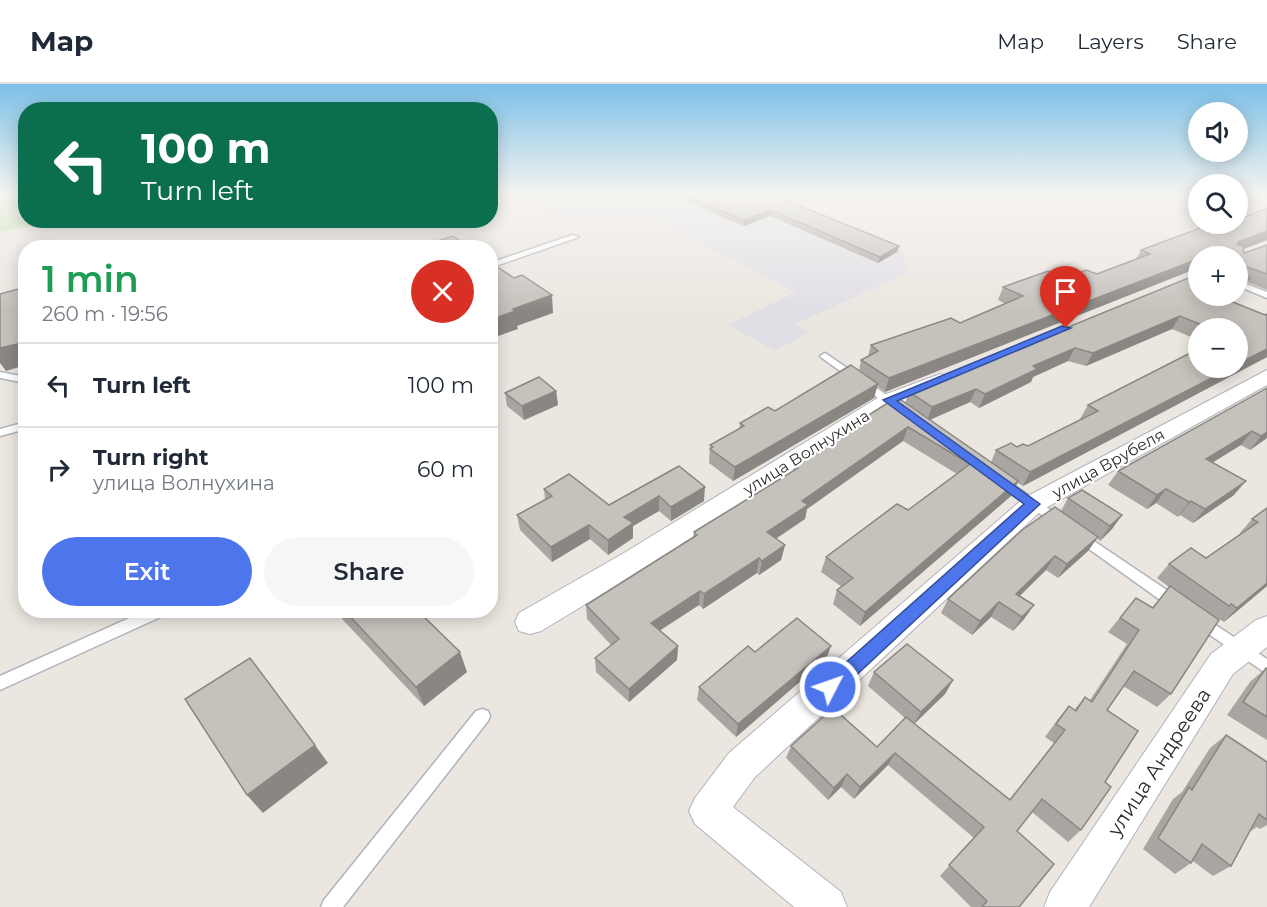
<!DOCTYPE html>
<meta charset="utf-8">
<style>
body{margin:0;font-family:Montserrat,sans-serif;background:#f6f6f7;color:#1f2937;height:100vh;display:flex;flex-direction:column;font-size:22px;white-space:nowrap}
*{box-sizing:border-box;margin:0}
p{font-size:20px;color:#747a83}
.icon{flex:none;width:33px;height:33px;fill:none;stroke:currentColor;stroke-width:2;stroke-linecap:round;stroke-linejoin:round}
.map{position:relative;flex:1;overflow:hidden}
.drawer{position:absolute;left:18px;top:156px;width:480px;height:378px;display:flex;flex-direction:column;background:#fff;border-radius:24px;box-shadow:0 3px 15px #0003}
.drawer>*{flex:none}
.banner{position:absolute;left:18px;top:18px;width:480px;height:126px;border-radius:24px;box-shadow:0 3px 15px #0003;background:#0b6e4f;color:#fff;overflow:hidden}
.tools{position:absolute;left:1188px;top:18px;display:grid;gap:12px}
.tools a{display:grid;place-items:center;width:60px;height:60px;border-radius:50%;background:#fff;box-shadow:0 3px 15px #0003;font-size:30px}
.pin{position:absolute;display:grid;place-items:center;width:51px;height:51px;color:#fff;margin:-62px -26px;border-radius:50% 50% 50% 0;rotate:-45deg;box-shadow:0 0 6px #0007}
.pin .icon{rotate:45deg}
.me{position:absolute;width:66px;margin:-33px;rotate:49deg;stroke-linejoin:round;filter:drop-shadow(0 0 4px #0008)}
.turn{display:flex;align-items:center;gap:21px;height:126px;padding:0 24px;font-size:27px}
.turn .icon{width:78px;height:78px;stroke-width:2.5}
.turn b{display:block;font-size:42px;line-height:51px}
.round{display:grid;place-items:center;flex:none;width:63px;height:63px;border-radius:32px;background:#f6f6f7}
.headline{display:flex;align-items:center;justify-content:space-between;height:102px;padding:0 24px}
h1{font-size:36px;font-weight:600;line-height:45px;color:#1e9e55}
.action{display:flex;gap:12px;margin-top:auto;padding:12px 24px}
.action a{flex:1;height:69px;border-radius:36px;background:#4d76ec;color:#fff;font-size:24px;font-weight:600;line-height:69px;text-align:center}
.action a+a{background:#f6f6f7;color:#1f2937}
ul{padding:0;list-style:none}
li{display:flex;align-items:center;gap:18px;height:84px;padding:0 24px;border-top:2px solid #e0e1e3}
li div{flex:1}
li b{display:block;font-size:22px}
li em{font-style:normal}
header{display:flex;align-items:center;gap:36px;box-sizing:border-box;height:84px;padding:0 30px;background:#fff;border-bottom:2px solid #e0e1e3}
header strong{font-size:28px}
nav{display:flex;gap:33px;margin-inline-start:auto;font-size:21px}
.map>svg:first-child{display:block}
</style>
<header>
<strong>Map</strong>
<nav><a>Map</a><a>Layers</a><a>Share</a></nav>
</header>
<div class="map">
<svg width="1267" height="823" viewBox="0 0 1267 823">
<rect width="100%" height="100%" fill="#ece6e0"/>
<polygon fill="#e1dfe6" points="517,110 767,110 902,168 908,188 796,240 809,249 775,267 728,241 796,208 648,132 622,140 604,131 571,142"/>
<polygon fill="#badfa1" points="0,110 25,110 26,136 52,137 0,148"/>
<g fill="none" stroke-linecap="round" stroke-linejoin="round">
<g stroke="#b0b3bb" stroke-width="3">
<g id="service">
<polygon points="572,151 579,153 490,184 490,179"/>
<polygon points="1238,197 1267,208 1267,214 1238,202"/>
<polygon points="825,269 897,318 898,320 897,322 889,322 822,274 820,272"/>
<polygon points="0,288 26,293 26,299 0,294"/>
<polygon points="26,338 26,345 0,352 0,345"/>
<polygon points="1000,392 1064,435 1066,438 1064,441 1056,441 996,399 994,396"/>
<polygon points="1079,447 1180,515 1182,519 1180,523 1175,525 1170,523 1075,455 1073,452 1075,449"/>
<polygon points="147,526 169,526 167,530 0,606 0,592"/>
<polygon points="1199,530 1267,575 1267,590 1194,540 1192,536 1194,532"/>
<polygon points="482,625 488,627 490,632 488,637 343,823 321,823 324,816 476,627"/>
</g>
</g>
<g stroke="#b0b3bb" stroke-width="2">
<g id="minor">
<polygon points="1267,286 1267,301 1042,426 755,693 733,723 841,808 847,823 794,823 695,740 689,727 695,714 729,669 1024,414"/>
<polygon points="940,290 947,292 951,296 947,300 897,322 644,485 541,547 530,550 519,547 515,538 519,529 624,469 881,312"/>
<polygon points="1267,532 1267,563 1233,590 1089,823 1044,823 1050,808 1211,570 1256,536"/>
</g>
</g>
<use href="#service" fill="#fff" fill-rule="evenodd"/>
<use href="#minor" fill="#fff" fill-rule="evenodd"/>
</g>
<g fill="#a9a6a1" fill-rule="evenodd">
<polygon points="667,110 771,110 899,162 897,168 878,179 770,132 744,142"/>
<polygon points="1238,140 1267,156 1244,165 1244,169 1267,161 1267,206 1247,198 1242,206 1238,172 1198,172 885,308 877,302 874,314 733,397 709,379 710,361 739,345 740,339 775,327 859,287 861,276 868,272 871,261 960,239 1006,220 998,216 1003,203 1064,194 1097,190 1136,175 1141,166"/>
<path d="M1224,214L1265,231L1267,230V273L1023,402L1018,399L1011,412L860,542L833,520L837,506L842,503L821,488L826,473L908,426L957,390L903,357L807,425L805,435L776,455L785,461L781,476L759,491L757,489L703,525L699,521L660,546L678,562L677,576L629,618L596,588L595,574L611,561L587,535L586,521L693,453L694,448L793,387L795,378L905,319L909,308ZM1198,244H1238L1088,321L1080,335H1081L1028,362L1017,363L996,366L991,378L930,336L970,318L979,324L1031,298L1033,293L1068,277L1086,282L1172,245L1198,256Z"/>
<polygon points="1267,304 1267,354 1250,366 1241,361 1212,379 1234,411 1193,439 1180,431 1178,433 1156,419 1147,425 1108,401 1118,387"/>
<polygon points="556,307 558,321 524,336 507,322 505,309"/>
<polygon points="679,382 704,417 671,437 659,427 633,442 633,454 608,471 590,455 552,478 520,446 517,431 545,416 544,405 609,421"/>
<polygon points="1068,414 1122,431 1112,445 1100,457 1097,454 1088,467 1058,494 1046,486 1020,512 1034,521 1024,535 1013,547 991,533 972,551 941,529 948,515 1061,427"/>
<polygon points="1267,424 1267,502 1224,538 1217,534 1217,535 1171,610 1157,623 1123,602 1107,626 1105,698 1081,746 1068,758 1032,728 1017,747 1019,823 971,823 940,792 974,754 888,681 854,715 841,703 828,716 786,674 791,662 877,663 905,634 868,602 874,588 953,596 945,610 914,640 1010,715 1054,659 1045,653 1058,635 1069,622 1074,626 1085,613 1090,616 1127,560 1108,548 1136,514 1152,524 1169,503 1157,494 1169,480 1206,474 1241,450 1240,449 1252,435"/>
<polygon points="338,526 417,526 467,588 424,622 343,536"/>
<polygon points="831,562 826,575 736,653 697,616 699,603 755,568"/>
<polygon points="1266,584 1267,585 1267,656 1227,631 1250,598"/>
<polygon points="1226,651 1267,678 1267,741 1260,745 1257,743 1249,748 1231,782 1213,792 1193,777 1191,779 1175,790 1143,765 1173,715 1182,708 1210,664"/>
</g>
<g fill="#8a8783">
<polygon points="771,126 770,132 744,142 744,136"/>
<polygon points="1267,147 1267,156 1230,170 1238,158"/>
<polygon points="899,162 897,168 878,179 880,173"/>
<polygon points="1198,175 1198,184 885,308 889,294"/>
<polygon points="1250,194 1242,206 1238,208 1238,199"/>
<polygon points="552,211 553,229 517,242 518,245 490,255 490,236 513,225"/>
<polygon points="1212,212 1230,212 1206,222"/>
<polygon points="1180,232 1172,245 1086,282 1093,269"/>
<polygon points="26,258 26,281 6,287 0,279 0,264"/>
<polygon points="1075,264 1068,277 1033,293 1031,298 979,324 985,310 1033,282"/>
<polygon points="1267,265 1267,273 1023,402 1030,388 1231,284 1238,284 1238,280"/>
<polygon points="878,300 874,314 733,397 735,383"/>
<polygon points="976,305 970,318 927,337 932,323"/>
<polygon points="556,307 558,321 524,336 522,322"/>
<polygon points="908,343 903,357 807,425 805,435 764,462 767,448 802,417"/>
<polygon points="1252,347 1241,361 1195,389 1206,375"/>
<polygon points="1267,348 1267,354 1250,366 1261,352"/>
<polygon points="1018,397 1011,412 860,542 865,528"/>
<polygon points="1246,397 1234,411 1193,439 1205,425"/>
<polygon points="705,403 704,417 671,437 671,423"/>
<polygon points="1166,405 1156,419 1147,425 1157,411"/>
<polygon points="659,412 659,427 633,442 633,454 608,471 608,456 624,433"/>
<polygon points="1191,417 1180,431 1178,433 1189,418"/>
<polygon points="1122,431 1112,445 1100,457 1110,442"/>
<polygon points="589,441 590,455 552,478 551,463"/>
<polygon points="1098,453 1088,467 1058,494 1067,480"/>
<polygon points="785,461 781,476 759,491 762,477"/>
<polygon points="1055,472 1046,486 1007,524 1016,510"/>
<polygon points="759,474 757,489 703,525 704,510"/>
<polygon points="1267,499 1267,502 1224,538 1237,524"/>
<polygon points="700,507 699,521 650,553 651,539"/>
<polygon points="999,518 991,533 972,551 980,537"/>
<polygon points="1034,521 1024,535 1013,547 1022,533"/>
<polygon points="678,562 677,576 629,618 629,605"/>
<polygon points="831,562 826,575 736,653 738,640"/>
<polygon points="460,568 467,588 424,622 416,603"/>
<polygon points="953,596 945,610 913,641 921,628"/>
<polygon points="315,661 328,679 263,729 247,711"/>
<polygon points="895,669 888,681 854,715 860,703"/>
<polygon points="847,690 841,703 828,716 834,704"/>
</g>
<g fill="#c5c1bb" stroke="#8a8783" stroke-width="1.5">
<polygon points="681,110 771,110 899,162 880,173 771,126 744,136"/>
<polygon points="1267,124 1267,147 1238,158 1237,161 1243,162 1244,169 1267,161 1267,190 1247,183 1244,190 1250,194 1238,199 1238,172 1198,172 1198,175 889,294 861,276 878,267 871,261 951,234 960,239 1023,212 1003,203 1048,187 1064,194 1086,186 1097,190 1150,170 1141,166 1211,140 1238,140 1238,136"/>
<polygon points="453,152 470,164 415,164"/>
<polygon points="490,178 514,194 522,191 552,211 513,225 515,227 490,236"/>
<polygon points="1198,190 1198,212 1218,212 1265,231 1267,230 1267,265 1238,280 1238,244 1209,244 1180,232 1093,269 1075,264 1033,282 1037,285 985,310 976,305 932,323 909,308"/>
<polygon points="26,203 26,258 0,264 0,210"/>
<polygon points="1198,265 1198,284 1231,284 1030,388 996,366 1011,359 1017,363 1023,360 1028,362 1098,327 1088,321"/>
<polygon points="851,281 878,300 735,383 710,365 713,363 710,361 744,342 740,339 768,323 775,327"/>
<polygon points="539,293 556,307 522,322 505,309"/>
<polygon points="1267,304 1267,348 1261,352 1252,347 1206,375 1246,397 1205,425 1191,417 1189,418 1166,405 1157,411 1118,387"/>
<polygon points="897,313 1018,397 865,528 837,506 853,494 826,473 897,420 908,426 970,380 908,343 802,417 808,421 767,448 785,461 762,477 759,474 704,510 700,507 651,539 678,562 629,605 595,574 619,555 586,521 697,451 694,448 798,384 795,378"/>
<polygon points="679,382 705,403 671,423 659,412 624,433 633,439 608,456 589,441 551,463 517,431 552,412 544,405 569,390 609,421"/>
<polygon points="1082,406 1122,431 1110,442 1068,414"/>
<polygon points="1055,423 1098,453 1067,480 1055,472 1016,510 1034,521 1022,533 999,518 980,537 948,515 1022,446"/>
<polygon points="1267,424 1267,499 1237,524 1231,520 1229,522 1169,480 1191,464 1206,474 1258,438 1252,435"/>
<polygon points="1170,502 1219,536 1171,610 1134,587 1107,626 1138,647 1105,698 1111,703 1081,746 1042,715 1017,747 1054,780 1019,823 982,823 987,817 949,781 984,743 895,669 860,703 847,690 834,704 791,662 833,624 877,663 906,633 1010,716 1065,646 1056,640 1069,622 1076,627 1085,613 1092,618 1139,546 1120,534 1136,514 1153,524"/>
<polygon points="344,526 417,526 460,568 416,603"/>
<polygon points="797,534 831,562 738,640 699,603 748,562 755,568"/>
<polygon points="907,560 953,596 921,628 874,588"/>
<polygon points="250,574 315,661 247,711 185,615"/>
<polygon points="1266,584 1267,585 1267,633 1243,618"/>
<polygon points="1226,651 1267,678 1267,736 1259,730 1231,782 1202,760 1191,779 1158,754 1189,703 1192,706"/>
</g>
<linearGradient id="sky" x2="0" y2="1"><stop stop-color="#7cc0e7"/><stop offset="0.49" stop-color="#f6f4f1"/><stop offset="1" stop-color="#f6f4f1" stop-opacity="0"/></linearGradient>
<rect width="1267" height="226" fill="url(#sky)"/>
<polygon fill="#4d76ec" stroke="#324d99" stroke-width="1.5" points="1062,242 1071,244 897,317 1040,420 837,609 830,611 824,609 822,603 824,598 1024,420 883,316"/>
<g text-anchor="middle" stroke-width="4.5" stroke-linejoin="round" paint-order="stroke">
<g font-size="16" fill="#2c2c2c" stroke="#fff">
<text transform="translate(806 368) rotate(-32)" y="6">улица Волнухина</text>
<text transform="translate(1108 379) rotate(-29)" y="6">улица Врубеля</text>
</g>
<g font-size="20" fill="#2c2c2c" stroke="#fff">
<text transform="translate(1159 678) rotate(-57)" y="7">улица Андреева</text>
</g>
</g>
</svg>
<div class="tools">
<a><svg class="icon" aria-label="sound" viewBox="0 0 24 24"><path d="M4 9h4l5-4v14l-5-4H4zM17 9q2 3 0 6"/></svg></a>
<a><svg class="icon" aria-label="search" viewBox="0 0 24 24"><circle cx="10" cy="10" r="6"/><path d="M15 15l6 6"/></svg></a>
<a>+</a>
<a>−</a>
</div>
<div class="pin" style="left:1066px;top:244px;background:#d93025"><svg class="icon" aria-label="arrive" viewBox="0 0 24 24"><path d="M6 21V4h12l-3 4 3 4H6"/></svg></div>
<svg class="me" style="left:830px;top:603px" viewBox="-20 -20 40 40"><circle r="17" fill="#4d76ec" stroke="#fff" stroke-width="3"/><path d="M0-11L8 9 0 5-8 9z" fill="#fff"/></svg>
<div class="banner">
<div class="turn"><svg class="icon" aria-label="left" viewBox="0 0 24 24"><path d="M17 20v-9H6M10 6l-5 5 5 5"/></svg><div><b>100 m</b>Turn left</div></div>
</div>
<section class="drawer">
<div class="headline"><div><h1>1 min</h1><p>260 m · 19:56</p></div><a class="round" style="background:#d93025;color:#fff"><svg class="icon" aria-label="close" viewBox="0 0 24 24"><path d="M6 6l12 12M18 6L6 18"/></svg></a></div>
<ul>
<li><svg class="icon" aria-label="left" viewBox="0 0 24 24"><path d="M17 20v-9H6M10 6l-5 5 5 5"/></svg><div><b>Turn left</b></div><em>100 m</em></li>
<li><svg class="icon" aria-label="right" viewBox="0 0 24 24"><path d="M7 20v-9h11M14 6l5 5-5 5"/></svg><div><b>Turn right</b><p>улица Волнухина</p></div><em>60 m</em></li>
</ul>
<div class="action"><a>Exit</a><a>Share</a></div>
</section>
</div>
